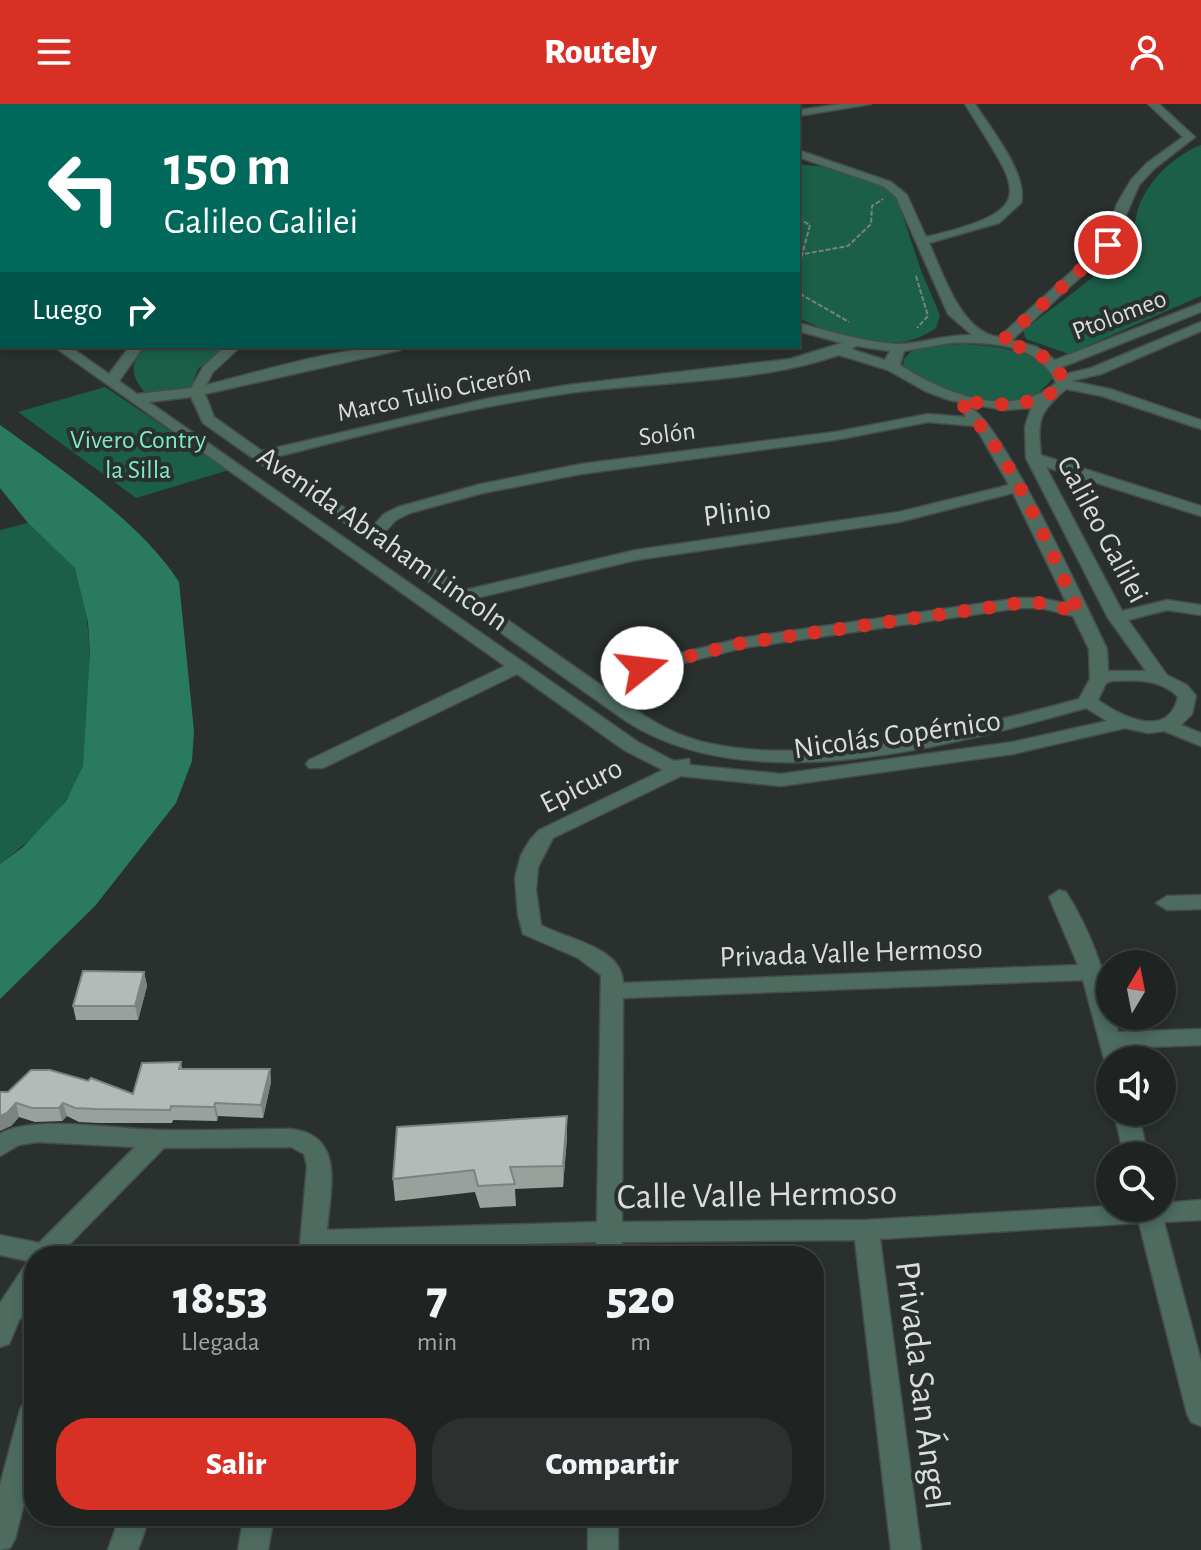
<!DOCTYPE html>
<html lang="es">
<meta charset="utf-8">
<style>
body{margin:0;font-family:"Alegreya Sans",sans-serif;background:#2c302f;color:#f1f3f6;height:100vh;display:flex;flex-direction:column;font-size:30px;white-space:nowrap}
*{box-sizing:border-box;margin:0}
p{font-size:26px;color:#a1a4a5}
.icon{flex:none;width:44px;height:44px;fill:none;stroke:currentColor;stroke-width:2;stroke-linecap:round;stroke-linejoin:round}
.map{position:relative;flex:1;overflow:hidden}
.panel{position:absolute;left:24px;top:1142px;width:800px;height:280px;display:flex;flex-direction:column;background:#1f2422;border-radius:32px;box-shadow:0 4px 12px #0003,0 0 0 2px #3c4140}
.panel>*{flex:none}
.banner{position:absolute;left:0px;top:0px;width:800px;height:244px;box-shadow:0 4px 12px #0003,0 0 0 2px #3c4140;background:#00695c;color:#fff;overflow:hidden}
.needle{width:52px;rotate:10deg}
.tools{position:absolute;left:1096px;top:846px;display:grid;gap:16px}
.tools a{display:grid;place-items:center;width:80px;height:80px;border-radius:50%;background:#1f2422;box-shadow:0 4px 12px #0003,0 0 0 2px #3c4140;font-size:40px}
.pin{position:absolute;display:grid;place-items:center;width:68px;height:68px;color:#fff;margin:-34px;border:4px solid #fff;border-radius:50%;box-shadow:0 2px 8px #0007}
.me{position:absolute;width:88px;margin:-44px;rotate:74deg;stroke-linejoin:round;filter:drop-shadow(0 0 6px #0008)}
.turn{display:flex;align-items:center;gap:28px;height:168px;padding:0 32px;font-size:36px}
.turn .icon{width:104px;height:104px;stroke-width:2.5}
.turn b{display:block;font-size:56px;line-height:68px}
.then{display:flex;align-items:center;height:76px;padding:0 32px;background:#0003;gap:16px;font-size:30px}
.eta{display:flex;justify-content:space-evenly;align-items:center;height:136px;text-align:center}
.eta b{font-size:48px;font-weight:800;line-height:56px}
.action{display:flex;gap:16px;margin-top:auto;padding:16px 32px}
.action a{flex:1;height:92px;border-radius:32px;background:#d93025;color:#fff;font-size:32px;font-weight:800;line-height:92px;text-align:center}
.action a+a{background:#2c302f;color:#f1f3f6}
header{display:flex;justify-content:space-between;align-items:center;height:104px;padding:0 32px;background:#d93025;color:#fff;font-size:36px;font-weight:800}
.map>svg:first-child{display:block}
</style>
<header><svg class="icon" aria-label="menu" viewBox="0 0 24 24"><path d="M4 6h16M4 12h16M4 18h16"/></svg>Routely<svg class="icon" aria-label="person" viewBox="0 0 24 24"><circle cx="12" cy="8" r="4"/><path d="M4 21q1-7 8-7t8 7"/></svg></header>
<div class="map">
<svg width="1201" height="1446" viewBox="0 0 1201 1446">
<rect width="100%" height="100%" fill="#29302d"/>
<g fill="#1b5f49">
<path d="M1201,41V192L1069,250L1026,235L1023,227C1052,203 1111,165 1130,134C1136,124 1135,110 1140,99C1152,73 1175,51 1201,41Z"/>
<path d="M798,60L835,64L880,79L896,92L922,169L940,211L936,224C895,254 839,232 798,214Z"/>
<path d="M965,240C996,243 1035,244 1054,272C1020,323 943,289 903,263L904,255L916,242Z"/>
<path d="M147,242H226L198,265L191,283L181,289L157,292L145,289C131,271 128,259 147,242Z"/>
<polygon points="105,283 229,366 136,394 18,308"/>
<path d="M28,419C40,431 70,452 76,467C93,504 95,624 83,662C79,673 72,686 66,696C50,720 23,742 0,760V426Z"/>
</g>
<path fill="#297a5f" d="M0,321C58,363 141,418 179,478L194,627L192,657L176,699L95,802L0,895V760L23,743L66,697L83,662L90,549L88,518L75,464L28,419L0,384Z"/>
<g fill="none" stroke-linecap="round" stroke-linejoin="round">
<g stroke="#454c49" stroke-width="3">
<g id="minor">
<polygon points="0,0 11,0 0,4"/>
<polygon points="720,0 732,0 733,2 721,2"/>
<polygon points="842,0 871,0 798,12 798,6"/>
<path d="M965,0H975C991,25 1028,70 1021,99L999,119L929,139C943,169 961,229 999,233L1103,139L1117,100L1131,76L1147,59L1183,33L1148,0H1159L1195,33L1155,64L1139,81L1112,144L1012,236L1037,243L1055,256L1201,199V208L1062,263L1066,270L1091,264L1201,218V227L1101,270L1071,277L1110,285L1201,316V325L1102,292L1066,285C1039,308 1037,316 1041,351L1201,402V412L1046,363L1122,507L1167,496L1201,501V511L1167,506L1128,516L1167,571L1187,581L1196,592L1192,610L1181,621L1201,629V642L1164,627L1148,629L1125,624L1013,650L781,682L681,672L553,734L538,763L536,786L541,821C566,835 623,843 623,879L1078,861L1049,793L1059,786L1066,788C1087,821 1110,874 1110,912H1114L1118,928L1201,925V941L1122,944L1126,956H1110V963L1106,962L1083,876L623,894L622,1118L866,1116L1110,1102L1162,1104V1099L1201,1096V1116L1164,1118L1201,1257V1322L1191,1318L1187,1310L1139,1119L880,1135L921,1446H891L855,1136L622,1138V1152H596V1138L325,1146V1152H299L307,1062L304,1050L291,1043L164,1044L58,1152H34V1188L31,1193H34V1215L20,1214L9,1240L0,1243V1199L28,1157L0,1151V1131L39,1139L135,1043L37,1038L19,1041L0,1052V1030C29,1010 123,1026 160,1026C204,1027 247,1025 291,1025C346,1031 330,1086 327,1126L597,1118L601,871L578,854L523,830L518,811L515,774L521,751L530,736L539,726L663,666L624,646L517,570L323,664H309L306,660L309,656L505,562L53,242H69L109,270L130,242H144L119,277L137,290L191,284L203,263L225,242H241L213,268L206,281C272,265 339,242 407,242L400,246L205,290L214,313L262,347L490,294L568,281L790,255L842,239L798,227V219C830,227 863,238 897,240C921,240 946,230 972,231L948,210L896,93L883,82L798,53V46L891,78L907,91L926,133C1045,105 1018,87 965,0ZM950,239C988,238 1039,239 1056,279C1011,317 943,289 900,261L904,247ZM856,242L890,247L885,256L851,245ZM839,251L888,266L925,287L949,296L1004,306L1031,304L1025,323L1026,354L1108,514L1146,567H1108L1107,545C1088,506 1000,314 970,304L963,308L966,313L928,310L835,328L581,360L481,380L398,403L384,410L372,423L272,354C370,329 469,303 569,289C656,277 755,280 839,251ZM191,293L203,319L626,617C751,698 953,641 1086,604L1107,617L1013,638L781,670L690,661L689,655L674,657L638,638L149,298ZM928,318L975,322L1009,381L899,408L636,446L465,486L383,430L396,416L410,409L483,389L581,370L835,336ZM1013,389L1067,500L1041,494H1020L742,534L636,560L618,572L608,586L476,494L636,456L899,418ZM1020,504H1041L1073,512L1089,545L1090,575L1079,595C976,623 818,663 712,640C677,633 648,616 620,595L630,580L648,568L742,544ZM1111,577C1135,576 1160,574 1178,593C1168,636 1122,613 1098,596L1106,579Z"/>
<rect x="0" y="94" width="2" height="8"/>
<polygon points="2,128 2,136 0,137 0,129"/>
<polygon points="0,198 2,199 2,207 0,206"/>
<polygon points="1201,791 1201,805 1167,806 1156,799 1167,792"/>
<polygon points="1114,1008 1138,1008 1148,1052 1124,1052"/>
<polygon points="34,1294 34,1360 15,1435 10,1444 0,1446 0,1381 20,1306 24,1298"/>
<polygon points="120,1412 150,1412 138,1446 108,1446"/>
<polygon points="244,1412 274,1412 268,1446 238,1446"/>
<rect x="588" y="1412" width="30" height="34"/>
</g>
</g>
<g stroke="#7b817e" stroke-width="2" stroke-dasharray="5 2" stroke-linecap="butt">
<polyline points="798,114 810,121 798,166"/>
<polyline points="798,151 848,142 871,120 872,102 883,95"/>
<polyline points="916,172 928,212 917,224"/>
<polyline points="798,175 802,191 849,218"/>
</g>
<use href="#minor" fill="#4d6b5f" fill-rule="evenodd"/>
</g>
<g fill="#99a19d">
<polygon points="144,868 147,882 138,916 76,916 73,902"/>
<polygon points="181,958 182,965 270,965 271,978 263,1014 218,1012 217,1017 173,1016 172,1019 99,1019 79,1018 67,1012 62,1017 35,1018 19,1013 11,1022 0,988 133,990"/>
<polygon points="567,1012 567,1033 563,1083 515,1085 516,1102 480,1104 475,1088 395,1097 393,1075"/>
</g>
<g fill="#7d8380">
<polygon points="144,868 147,882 138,916 135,902"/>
<polygon points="270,965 271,978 263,1014 261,1001"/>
<polygon points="16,999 19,1013 11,1022 0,1027 0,1012"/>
<polygon points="63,999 67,1012 62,1017 59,1004"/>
<polygon points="215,999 218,1012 217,1017 214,1003"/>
<polygon points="567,1012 567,1033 563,1083 563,1062"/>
</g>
<g fill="#b2bbb7" stroke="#7d8380" stroke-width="2">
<polygon points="83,867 144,868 135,902 73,902"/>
<polygon points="181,958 179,965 270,965 261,1001 215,999 214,1003 171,1002 170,1006 96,1005 75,1004 63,999 59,1004 32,1004 16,999 7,1009 0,1012 0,988 8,988 31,966 50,966 88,977 91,974 133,990 142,959"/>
<polygon points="567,1012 563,1062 510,1063 515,1080 478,1082 474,1066 393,1075 397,1023"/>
</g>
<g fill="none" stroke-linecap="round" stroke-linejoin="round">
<path stroke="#d93025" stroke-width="14" stroke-dasharray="0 25.2" d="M642,564L742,539L1020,499H1041L1079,508C1046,439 1013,352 959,297C995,301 1029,305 1060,284C1070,255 1021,243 1001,238L1108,141"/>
</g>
<g text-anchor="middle" stroke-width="8" stroke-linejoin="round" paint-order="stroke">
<g font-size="26" fill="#d9dddb" stroke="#29302d">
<text transform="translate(1119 210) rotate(-21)" y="9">Ptolomeo</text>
<text transform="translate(434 288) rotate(-12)" y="9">Marco Tulio Cicerón</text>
<text transform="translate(667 329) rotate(-7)" y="9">Solón</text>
</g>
<g font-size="26" fill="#7cecc4" stroke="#29302d">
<text x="138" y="344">Vivero Contry<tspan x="138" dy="30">la Silla</tspan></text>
</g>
<g font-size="30" fill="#d9dddb" stroke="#29302d">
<text transform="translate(737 408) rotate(-7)" y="10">Plinio</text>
<text transform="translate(1103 425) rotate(62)" y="10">Galileo Galilei</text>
<text transform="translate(383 434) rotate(35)" y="10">Avenida Abraham Lincoln</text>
<text transform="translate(897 630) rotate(-8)" y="10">Nicolás Copérnico</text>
<text transform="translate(581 681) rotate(-27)" y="10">Epicuro</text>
<text transform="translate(851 848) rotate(-2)" y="10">Privada Valle Hermoso</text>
</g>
<g font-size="36" fill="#d9dddb" stroke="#29302d">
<text transform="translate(757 1089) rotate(-1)" y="13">Calle Valle Hermoso</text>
<text transform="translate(924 1281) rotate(83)" y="13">Privada San Ángel</text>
</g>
</g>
</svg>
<div class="tools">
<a><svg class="needle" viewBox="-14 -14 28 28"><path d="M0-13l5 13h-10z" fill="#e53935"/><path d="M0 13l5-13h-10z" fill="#a1a4a5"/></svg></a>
<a><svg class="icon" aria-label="sound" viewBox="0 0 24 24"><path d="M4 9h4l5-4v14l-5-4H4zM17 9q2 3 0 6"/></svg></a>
<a><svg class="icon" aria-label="search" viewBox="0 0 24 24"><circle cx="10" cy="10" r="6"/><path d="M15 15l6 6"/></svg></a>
</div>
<div class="pin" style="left:1108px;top:141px;background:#d93025"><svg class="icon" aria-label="arrive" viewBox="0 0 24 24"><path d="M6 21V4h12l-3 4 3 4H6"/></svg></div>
<svg class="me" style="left:642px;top:564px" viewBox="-20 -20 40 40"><circle r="19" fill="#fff"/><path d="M0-13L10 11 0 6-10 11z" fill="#d93025"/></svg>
<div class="banner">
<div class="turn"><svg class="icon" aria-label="left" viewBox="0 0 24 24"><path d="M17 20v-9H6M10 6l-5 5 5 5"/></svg><div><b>150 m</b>Galileo Galilei</div></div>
<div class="then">Luego<svg class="icon" aria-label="right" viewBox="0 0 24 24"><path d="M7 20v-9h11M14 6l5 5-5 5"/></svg></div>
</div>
<section class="panel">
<div class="eta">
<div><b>18:53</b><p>Llegada</p></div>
<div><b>7</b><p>min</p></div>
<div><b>520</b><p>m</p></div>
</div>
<div class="action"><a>Salir</a><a>Compartir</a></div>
</section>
</div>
